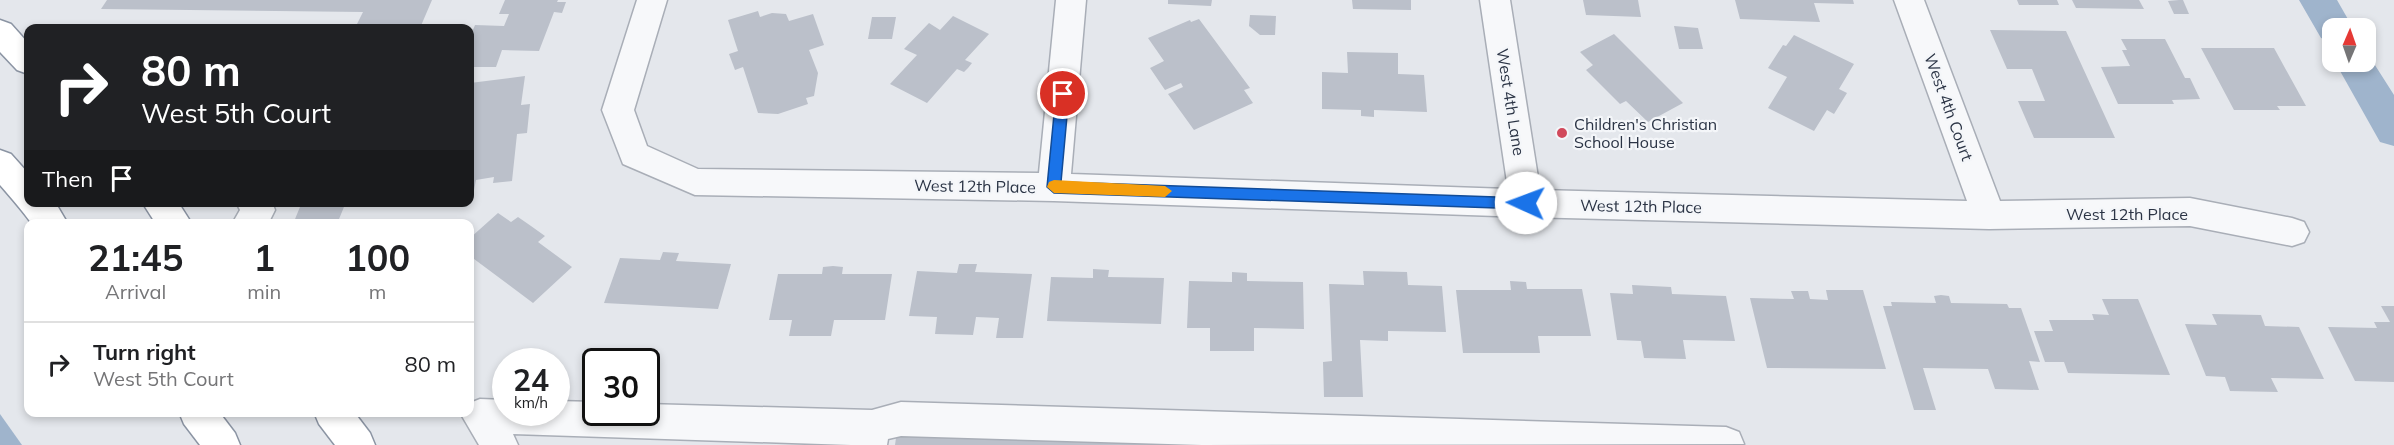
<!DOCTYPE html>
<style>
body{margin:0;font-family:Mulish,sans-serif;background:#f6f6f6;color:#202124;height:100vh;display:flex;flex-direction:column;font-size:22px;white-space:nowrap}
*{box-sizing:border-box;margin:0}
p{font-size:20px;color:#757577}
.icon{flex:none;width:33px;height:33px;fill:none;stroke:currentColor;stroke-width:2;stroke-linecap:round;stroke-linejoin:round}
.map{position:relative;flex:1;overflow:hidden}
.details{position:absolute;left:24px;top:219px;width:450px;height:198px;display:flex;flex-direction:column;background:#fff;border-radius:12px;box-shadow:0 3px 9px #0003}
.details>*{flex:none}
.top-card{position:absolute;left:24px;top:24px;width:450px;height:183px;border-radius:12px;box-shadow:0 3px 9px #0003;background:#202124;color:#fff;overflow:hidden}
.needle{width:39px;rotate:2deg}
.tools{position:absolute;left:2322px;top:18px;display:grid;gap:12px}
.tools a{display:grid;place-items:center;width:54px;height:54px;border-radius:12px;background:#fff;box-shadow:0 3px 9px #0003;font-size:30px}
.speed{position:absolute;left:492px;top:348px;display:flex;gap:12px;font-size:30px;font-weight:700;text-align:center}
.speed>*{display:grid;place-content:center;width:78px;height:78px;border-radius:50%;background:#fff;box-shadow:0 3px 9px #0003;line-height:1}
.speed small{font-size:15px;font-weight:400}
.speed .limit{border:3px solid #111;border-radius:9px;background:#fff;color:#111}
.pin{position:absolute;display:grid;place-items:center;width:51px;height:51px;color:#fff;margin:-26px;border:3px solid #fff;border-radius:50%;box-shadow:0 2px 6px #0007}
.me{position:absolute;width:66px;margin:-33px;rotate:272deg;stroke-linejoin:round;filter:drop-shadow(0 0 4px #0008)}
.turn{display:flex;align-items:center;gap:21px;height:126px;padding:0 18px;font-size:27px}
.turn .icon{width:78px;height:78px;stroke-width:2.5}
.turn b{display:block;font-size:42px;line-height:51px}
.then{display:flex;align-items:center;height:57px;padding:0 18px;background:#0003;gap:12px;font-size:22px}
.eta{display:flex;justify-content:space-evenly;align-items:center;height:102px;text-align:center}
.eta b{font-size:36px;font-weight:700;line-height:42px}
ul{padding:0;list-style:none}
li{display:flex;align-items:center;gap:18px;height:84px;padding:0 18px;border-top:2px solid #e0e0e0}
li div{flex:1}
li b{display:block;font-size:22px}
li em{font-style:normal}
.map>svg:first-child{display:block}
</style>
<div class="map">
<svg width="2394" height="445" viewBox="0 0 2394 445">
<rect width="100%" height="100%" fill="#e4e7ec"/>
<polygon fill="#9fb4cc" points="0,414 22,445 0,445"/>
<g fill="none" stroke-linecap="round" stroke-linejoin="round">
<g fill="#9fb4cc" fill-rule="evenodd">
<polygon points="2299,0 2337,0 2353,28 2332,28 2332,42 2321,38"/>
<polygon points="2366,51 2394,95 2394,146 2380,142 2335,62 2366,62"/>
</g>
</g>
<g fill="#bbc0ca">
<polygon points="107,0 432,0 420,28 355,28 363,12 101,9"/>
<polygon points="505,0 558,0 557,2 566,2 562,13 554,12 539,51 502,50 496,67 470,67 470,37 475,25 504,26 509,14 499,14"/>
<polygon points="1168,0 1212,0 1211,6 1168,4"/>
<polygon points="1352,0 1411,0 1411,10 1353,9"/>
<polygon points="1583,0 1638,0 1641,17 1586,15"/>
<polygon points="1735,0 1853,0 1854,4 1814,3 1820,22 1740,19"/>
<polygon points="2017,0 2057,0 2059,5 2019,5"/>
<polygon points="2072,0 2139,0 2144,9 2076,8"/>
<polygon points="2179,0 2183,0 2189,14 2174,14 2168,1"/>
<polygon points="758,11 760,17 772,13 786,14 789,21 813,14 824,45 809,50 818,73 814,96 806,98 808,104 778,114 758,113 743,67 735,70 729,54 738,51 728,20"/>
<polygon points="1250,15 1276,16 1275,35 1260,35 1249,26"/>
<polygon points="953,16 989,34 965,60 972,63 968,68 964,72 957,69 927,103 890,84 917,55 904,49 929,23 940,30"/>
<polygon points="872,17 896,17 892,39 868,39"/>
<polygon points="1199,19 1250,88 1244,90 1253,103 1194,130 1168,94 1183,87 1181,83 1165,90 1150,68 1164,61 1148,38 1190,20 1191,22"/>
<polygon points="1674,26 1698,28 1703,49 1679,49"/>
<polygon points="1990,30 2066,31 2115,138 2034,138 2018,101 2045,101 2032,69 2007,69"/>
<polygon points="1614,34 1683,103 1648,122 1626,101 1620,104 1586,70 1593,65 1580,52"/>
<polygon points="1794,35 1854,64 1839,89 1847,93 1834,114 1827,110 1814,131 1768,108 1787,77 1768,68 1783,45 1786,46"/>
<polygon points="2121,39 2165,39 2185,78 2190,78 2200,99 2172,100 2174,104 2118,104 2101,67 2130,66 2122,50 2127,50"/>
<polygon points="2201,48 2274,48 2306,106 2277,106 2280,110 2234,110"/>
<polygon points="1347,52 1398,53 1398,74 1424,75 1427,112 1374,110 1374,117 1361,116 1361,110 1322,109 1322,72 1348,73"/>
<polygon points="525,76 521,105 530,104 527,133 517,134 512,181 493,183 494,177 476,180 474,190 470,191 470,83"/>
<polygon points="302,202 346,202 337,224 293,224"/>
<polygon points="498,213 511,222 518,217 531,226 545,236 538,242 572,267 533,303 470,256 470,238"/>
<polygon points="663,252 679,253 676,261 731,264 718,309 604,303 620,258 660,260"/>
<polygon points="959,264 977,264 975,272 1032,274 1023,338 996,338 999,318 976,317 973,335 935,334 937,317 909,316 917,271 957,273"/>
<polygon points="833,266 843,267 842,274 892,274 885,320 834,320 831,336 789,336 792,320 769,320 778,274 822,274 823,267"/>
<polygon points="1093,269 1109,270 1108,277 1164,278 1161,324 1047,321 1051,277 1093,278"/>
<polygon points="1363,271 1407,272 1408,285 1442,286 1446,332 1388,331 1388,341 1360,340 1363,397 1324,397 1323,362 1332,361 1329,284 1364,285"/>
<polygon points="1232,272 1247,273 1247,281 1303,282 1304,329 1254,328 1254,351 1210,351 1210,328 1187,328 1189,281 1232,282"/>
<polygon points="1510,281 1526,282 1527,289 1582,289 1591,336 1538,336 1540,353 1463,353 1456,290 1511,290"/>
<polygon points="1632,285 1671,287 1672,294 1726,296 1735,341 1683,340 1686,359 1644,358 1641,341 1617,340 1610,293 1633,294"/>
<polygon points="1826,290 1863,290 1886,369 1767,368 1750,298 1794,299 1791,291 1808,291 1810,299 1828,300"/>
<polygon points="1941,295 1949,296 1951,303 2007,304 2009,308 2021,308 2040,362 2029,361 2039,390 1995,389 1988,369 1923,368 1936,410 1914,410 1883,306 1892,306 1891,302 1936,303 1934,296"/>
<polygon points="2102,299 2138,299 2170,375 2068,373 2064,362 2045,362 2034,331 2053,331 2049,320 2094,320 2092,314 2109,315"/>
<polygon points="2381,306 2394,306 2394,382 2355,381 2328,327 2377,328 2374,322 2390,322"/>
<polygon points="2212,314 2261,315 2265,326 2299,327 2324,379 2271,378 2278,392 2230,391 2225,377 2206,376 2185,324 2217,325"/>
<polygon points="897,431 1252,443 1252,445 895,445"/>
</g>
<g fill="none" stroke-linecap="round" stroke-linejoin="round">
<g stroke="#a9aeb7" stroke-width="3">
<g id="minor">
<polygon points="637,0 667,0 634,110 647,146 698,169 1039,173 1056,0 1086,0 1071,174 1508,189 1480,0 1510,0 1540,190 1967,201 1894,0 1924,0 2000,201 2190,198 2292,218 2304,222 2309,232 2304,242 2292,246 2190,226 1989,229 1526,217 1054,201 695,195 623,164 602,110"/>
<polygon points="236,202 272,202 275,210 268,224 232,224 240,210"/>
<polygon points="480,399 506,400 506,412 556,412 556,401 596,402 596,412 646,412 646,404 872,410 901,402 1726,427 1739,432 1744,444 1202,445 901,436 888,439 887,445 851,445 513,434 518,445 479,445 462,416 464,412 470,412 470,403"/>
</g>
</g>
<g stroke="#8b94a3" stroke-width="3">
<g id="highway">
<polygon points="0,20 11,24 28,43 28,74 17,70 0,52"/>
<path d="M0,150L11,154L28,173V202H55L68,224H32C22,210 12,199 0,185Z"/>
<polygon points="142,202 178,202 192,224 156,224"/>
<polygon points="179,412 219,412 235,433 240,445 200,445 184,424"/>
<polygon points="314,412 354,412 370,433 375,445 335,445 319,424"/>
</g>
</g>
<use href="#minor" fill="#f7f8fa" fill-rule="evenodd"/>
<use href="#highway" fill="#fff" fill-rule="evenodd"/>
</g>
<polygon fill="#1a73e8" stroke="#114b97" stroke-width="1.5" points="1063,89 1069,94 1061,182 1526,198 1531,199 1533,203 1531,207 1526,209 1054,193 1047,187 1056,94"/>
<polygon fill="#f59e0b" points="1054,180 1165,186 1172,191 1165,197 1054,193 1047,187 1049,182"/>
<circle fill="#d1495b" stroke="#f4f6f9" stroke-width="2" cx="1562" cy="133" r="6"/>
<g text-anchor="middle" stroke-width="4.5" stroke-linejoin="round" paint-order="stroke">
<g font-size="16" fill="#2b3445" stroke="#f4f6f9">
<text transform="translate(1511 102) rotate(81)" y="6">West 4th Lane</text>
<text transform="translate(1949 107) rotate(70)" y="6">West 4th Court</text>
<text transform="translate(975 186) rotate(1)" y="6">West 12th Place</text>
<text transform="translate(1641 206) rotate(1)" y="6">West 12th Place</text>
<text x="2127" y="220">West 12th Place</text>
</g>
<g font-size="16" fill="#2b3445" stroke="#f4f6f9" text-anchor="start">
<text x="1574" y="130">Children's Christian<tspan x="1574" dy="18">School House</tspan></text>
</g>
</g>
</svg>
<div class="tools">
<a><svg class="needle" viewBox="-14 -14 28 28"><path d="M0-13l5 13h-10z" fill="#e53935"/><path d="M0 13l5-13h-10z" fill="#757577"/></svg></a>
</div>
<div class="speed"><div>24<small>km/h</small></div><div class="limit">30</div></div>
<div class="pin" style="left:1063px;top:94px;background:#d93025"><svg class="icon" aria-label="arrive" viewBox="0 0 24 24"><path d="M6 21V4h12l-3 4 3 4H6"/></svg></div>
<svg class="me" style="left:1526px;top:203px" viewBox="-20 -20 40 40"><circle r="19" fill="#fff"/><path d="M0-13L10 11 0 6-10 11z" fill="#1a73e8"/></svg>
<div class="top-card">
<div class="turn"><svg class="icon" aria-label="right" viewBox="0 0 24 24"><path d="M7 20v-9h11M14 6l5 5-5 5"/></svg><div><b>80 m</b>West 5th Court</div></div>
<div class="then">Then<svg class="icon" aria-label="arrive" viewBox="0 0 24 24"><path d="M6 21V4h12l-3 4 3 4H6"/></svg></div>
</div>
<section class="details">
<div class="eta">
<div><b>21:45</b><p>Arrival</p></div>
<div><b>1</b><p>min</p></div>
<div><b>100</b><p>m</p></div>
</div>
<ul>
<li><svg class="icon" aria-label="right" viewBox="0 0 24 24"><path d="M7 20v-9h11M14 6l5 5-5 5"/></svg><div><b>Turn right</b><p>West 5th Court</p></div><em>80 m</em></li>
</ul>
</section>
</div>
